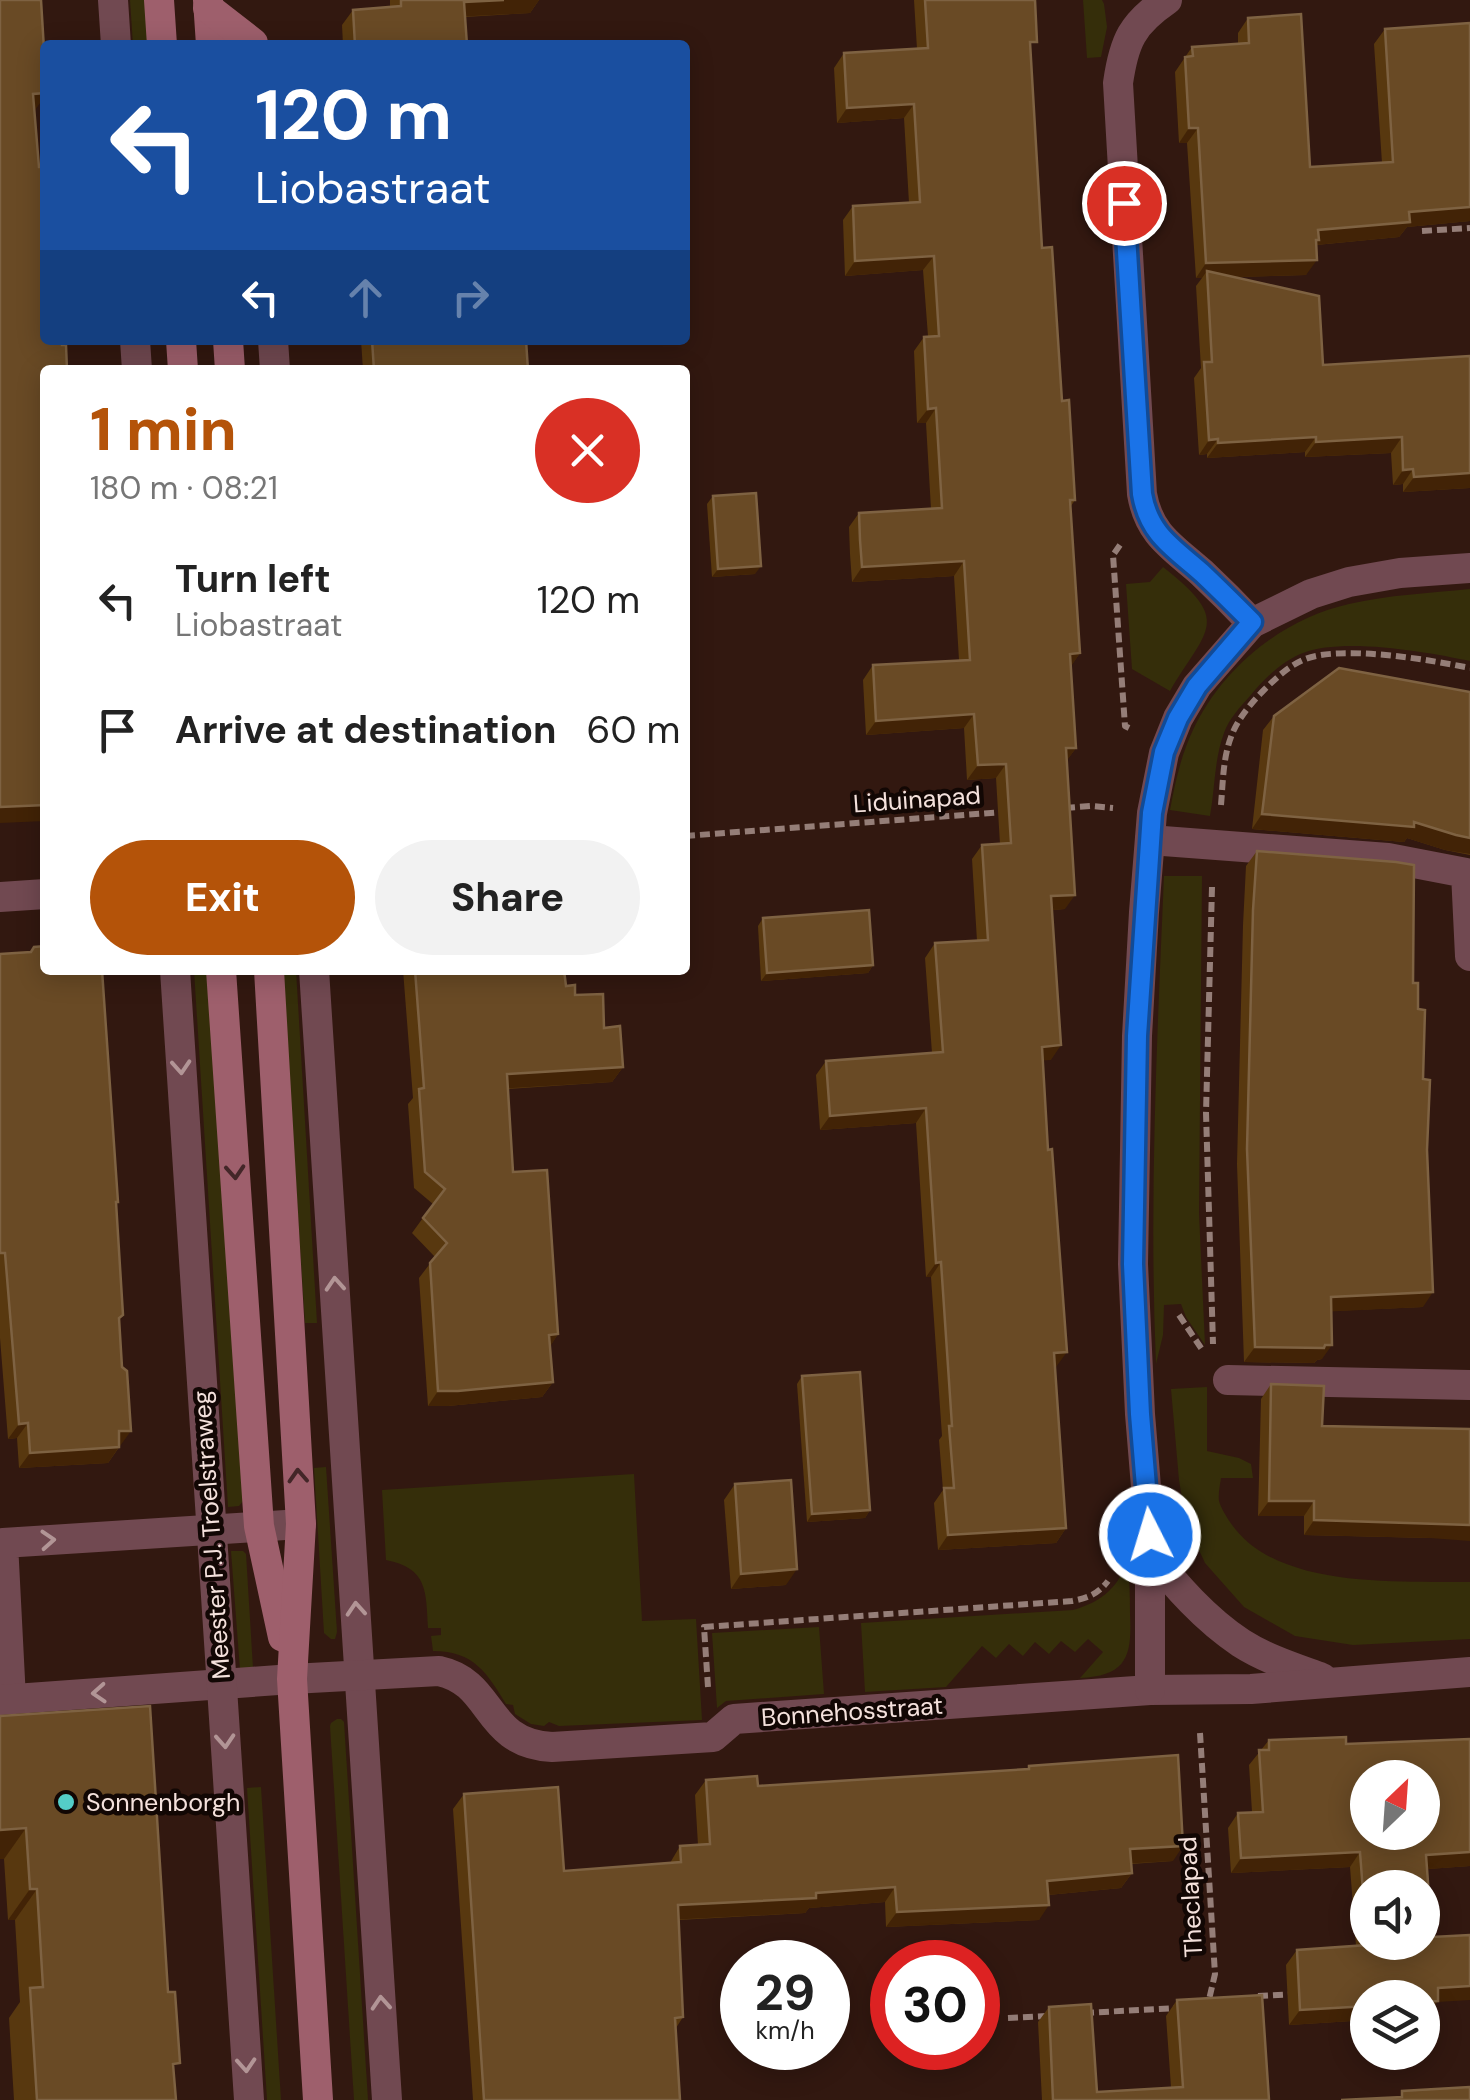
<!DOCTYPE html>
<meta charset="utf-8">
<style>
body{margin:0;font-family:"DM Sans",sans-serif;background:#f2f2f2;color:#222;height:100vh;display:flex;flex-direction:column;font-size:38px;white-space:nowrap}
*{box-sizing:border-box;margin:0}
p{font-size:32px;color:#767676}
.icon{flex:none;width:55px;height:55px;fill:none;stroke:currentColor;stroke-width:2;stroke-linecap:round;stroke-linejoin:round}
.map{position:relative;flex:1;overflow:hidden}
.details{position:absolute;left:40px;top:365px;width:650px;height:610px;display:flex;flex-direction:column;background:#fff;border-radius:10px;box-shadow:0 5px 25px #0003}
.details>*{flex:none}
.top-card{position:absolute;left:40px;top:40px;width:650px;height:305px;border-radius:10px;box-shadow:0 5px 25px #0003;background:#1a4fa0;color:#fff;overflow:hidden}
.needle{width:65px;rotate:25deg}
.tools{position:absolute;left:1350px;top:1760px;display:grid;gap:20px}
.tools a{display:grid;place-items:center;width:90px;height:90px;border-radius:50%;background:#fff;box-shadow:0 5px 25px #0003;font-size:50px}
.speed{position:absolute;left:720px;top:1940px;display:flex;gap:20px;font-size:50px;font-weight:700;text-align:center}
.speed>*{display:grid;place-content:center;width:130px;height:130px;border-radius:50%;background:#fff;box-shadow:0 5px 25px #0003;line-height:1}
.speed small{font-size:25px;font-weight:400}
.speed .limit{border:15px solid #d22;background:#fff;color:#111}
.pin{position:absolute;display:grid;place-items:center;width:85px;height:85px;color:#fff;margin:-42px;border:5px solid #fff;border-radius:50%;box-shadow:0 2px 10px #0007}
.me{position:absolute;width:110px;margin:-55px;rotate:355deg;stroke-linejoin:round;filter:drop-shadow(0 0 8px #0008)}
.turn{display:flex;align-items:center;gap:35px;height:210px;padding:0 50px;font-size:45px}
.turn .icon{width:130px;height:130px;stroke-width:2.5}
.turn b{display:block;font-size:70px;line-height:85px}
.lanes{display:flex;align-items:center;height:95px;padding:0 50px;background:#0003;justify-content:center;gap:50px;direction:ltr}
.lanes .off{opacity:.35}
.round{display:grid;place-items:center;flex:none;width:105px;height:105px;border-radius:52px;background:#f2f2f2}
.head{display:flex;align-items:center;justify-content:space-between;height:170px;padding:0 50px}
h1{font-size:60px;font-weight:800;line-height:75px;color:#b45309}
.cta{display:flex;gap:20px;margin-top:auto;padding:20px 50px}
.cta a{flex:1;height:115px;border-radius:60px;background:#b45309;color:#fff;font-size:40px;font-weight:800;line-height:115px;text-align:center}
.cta a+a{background:#f2f2f2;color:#222}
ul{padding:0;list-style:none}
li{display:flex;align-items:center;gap:30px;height:130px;padding:0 50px}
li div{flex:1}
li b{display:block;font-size:38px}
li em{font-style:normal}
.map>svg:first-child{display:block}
</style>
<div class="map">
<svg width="1470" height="2100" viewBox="0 0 1470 2100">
<rect width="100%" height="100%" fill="#321810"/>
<g fill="#352e0a">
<polygon points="130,0 146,0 149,45 133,45"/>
<polygon points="1083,0 1102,0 1104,4 1107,27 1101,57 1087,58"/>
<path d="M1163,567C1233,622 1207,628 1170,691L1132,669L1126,584L1150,582Z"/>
<path d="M1470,589V661C1428,652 1343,637 1303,653C1282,661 1264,679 1250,696C1240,707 1229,719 1224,733C1214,760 1215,789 1210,816L1170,810C1175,783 1181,755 1193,730C1222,668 1282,619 1349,604C1388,595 1430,593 1470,589Z"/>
<path d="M1164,876H1202L1199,1213L1205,1345L1186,1317L1181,1304L1164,1305L1163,1335L1156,1364C1149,1201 1157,1039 1164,876Z"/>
<polygon points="194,970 208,970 243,1501 239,1506 228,1507"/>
<polygon points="282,970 296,970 317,1323 305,1323"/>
<path d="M1207,1387V1451L1239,1458L1251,1464L1253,1478H1221C1220,1485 1218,1494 1219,1501C1221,1508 1226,1516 1230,1522C1275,1590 1397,1581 1470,1582V1639L1353,1645L1295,1636L1244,1607L1205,1563L1186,1522L1179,1480L1171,1389Z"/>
<polygon points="326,1467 337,1632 335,1639 331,1639 324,1633 314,1468"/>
<path d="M634,1474L642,1621L696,1619L702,1720L559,1726L549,1722L544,1726L531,1724L515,1714L513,1705L506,1704C487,1673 474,1651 433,1651L431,1636L441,1635V1628H428C426,1592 428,1568 386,1560L382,1490Z"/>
<polygon points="231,1551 243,1551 246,1554 253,1668 240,1670"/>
<path d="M1128,1556C1129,1575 1130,1594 1130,1613C1132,1655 1128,1676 1080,1678L1103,1652L1088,1639L1075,1652L1061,1641L1049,1654L1035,1642L1023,1656L1009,1644L996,1658L982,1646L946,1687L865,1692L861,1623L1073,1610C1102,1602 1121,1586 1128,1556Z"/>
<polygon points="819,1627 824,1694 726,1701 717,1708 712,1633"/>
<polygon points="337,1719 341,1719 344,1722 368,2100 354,2100 330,1726 331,1723"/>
<polygon points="261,1787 281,2100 267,2100 247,1788"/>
</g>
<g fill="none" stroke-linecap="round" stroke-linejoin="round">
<g stroke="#957e78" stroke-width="6" stroke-dasharray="10 5" stroke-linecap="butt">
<polyline points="1422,231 1470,228"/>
<polyline points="1120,545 1113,555 1125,726 1129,728"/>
<path d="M1221,805C1223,782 1223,758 1231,737C1237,720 1249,706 1261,693C1274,680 1287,667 1303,660C1339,644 1431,660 1470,668"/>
<polyline points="1065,808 1091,806 1113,808"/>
<polyline points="685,836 1003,812"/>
<polyline points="1212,887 1206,1113 1213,1344"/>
<polyline points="1179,1315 1203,1351"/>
<path d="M708,1687L704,1627L1072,1601C1088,1598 1098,1594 1108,1581"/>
<polyline points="1200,1733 1215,1974 1208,2004"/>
<polyline points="1258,1996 1295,1994"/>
<polyline points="1084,2013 1176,2008"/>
<polyline points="1008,2018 1047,2016"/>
</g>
<g stroke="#714951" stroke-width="30">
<polyline points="1150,840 1388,858 1466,873 1470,956"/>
<polyline points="1228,1380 1470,1385"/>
<polyline points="11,1699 3,1543 301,1524"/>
<polyline points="0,1700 292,1679"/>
</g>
<g stroke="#714951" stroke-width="30">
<polyline points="113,0 116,45"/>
<path d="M1167,0C1132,24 1124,41 1118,83L1142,494C1149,535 1173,547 1202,573C1219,589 1236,606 1252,623"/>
<polyline points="135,340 137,370"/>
<polyline points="273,340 275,370"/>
<polyline points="0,897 45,894"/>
<polyline points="175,970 249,2100"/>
<polyline points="314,970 387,2100"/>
<path d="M1150,1553C1176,1586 1205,1619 1241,1643C1266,1659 1295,1668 1322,1678"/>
<path d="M292,1679L439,1671C495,1683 483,1743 552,1747L713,1737L734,1719L1150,1690L1251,1689L1470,1672"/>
<polyline points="1150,1690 1150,1535 1140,1414 1133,1264 1137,1036 1144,912 1152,813 1164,753 1178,718 1197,686 1252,623 1311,594 1349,582 1400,573 1470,568"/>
</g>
<g stroke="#9e5f6c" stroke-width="30">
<polyline points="159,0 162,45"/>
<polyline points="208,0 211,45"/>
<polyline points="208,8 253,43"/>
<polyline points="181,340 183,370"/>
<polyline points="228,340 230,370"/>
<polyline points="221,970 259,1526 283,1637"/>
<polyline points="269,970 301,1524 292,1679 318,2100"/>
</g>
</g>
<g fill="#58380f">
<polygon points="390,0 539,0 530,13 465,17 467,45 343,45 342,25 353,10 390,7"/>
<polygon points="914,0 1035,0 1030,52 1042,248 1075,500 1071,506 1080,653 1070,667 1076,748 1066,761 1065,909 1052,910 1051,1060 1043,1060 1055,1367 1066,1528 1056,1543 938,1550 934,1503 943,1490 939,1440 942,1436 931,1277 926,1277 916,1123 820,1130 816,1075 826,1061 932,1053 925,958 935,943 977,941 972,859 982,845 1000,844 996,778 967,780 964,728 866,735 863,680 873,665 959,660 954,576 852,582 850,554 849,527 859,513 931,509 926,423 917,423 914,351 924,337 928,336 923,270 845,276 843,220 853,206 909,203 904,118 837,123 834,68 844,53 917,49"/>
<polygon points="1248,18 1310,167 1382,163 1374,44 1385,29 1470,23 1470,221 1407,227 1399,237 1316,245 1306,275 1234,277 1323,365 1470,356 1470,488 1403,492 1403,484 1393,485 1391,453 1305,457 1305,452 1207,458 1207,454 1199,455 1194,378 1201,368 1196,286 1202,278 1196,278 1187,143 1179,143 1175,72 1192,47 1238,44 1238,33"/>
<polygon points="361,340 526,340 528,370 363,370"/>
<polygon points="713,496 755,574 712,577 707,504"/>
<polygon points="1470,692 1470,855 1445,850 1407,838 1404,842 1252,829 1263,730 1274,716"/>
<polygon points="1257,851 1413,983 1418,1009 1423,1079 1423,1307 1331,1311 1322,1359 1317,1360 1314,1363 1244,1362 1237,1164 1243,925 1246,866"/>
<polygon points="763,918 873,965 868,973 761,981 758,926"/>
<polygon points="0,954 116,1205 123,1315 120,1319 120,1446 108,1463 19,1468 17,1438 8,1439 0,1338"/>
<polygon points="403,970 564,970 566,986 604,1028 623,1067 612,1082 508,1089 513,1172 558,1334 550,1346 553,1382 542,1397 448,1406 428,1406 419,1278 435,1257 412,1233 433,1204 414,1188 408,1104 413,1098"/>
<polygon points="802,1376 870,1510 865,1518 807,1522 797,1384"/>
<polygon points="1271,1384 1322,1426 1430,1538 1304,1535 1304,1516 1258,1516 1261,1399"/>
<polygon points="735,1484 786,1585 731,1589 724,1500"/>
<polygon points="0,1716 174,2072 176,2100 14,2100 9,2018 20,2002 15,1920 8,1920 4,1859"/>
<polygon points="1470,1739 1470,1866 1427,1869 1437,2002 1428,2016 1422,2016 1422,1998 1368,1998 1368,2020 1289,2025 1286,1965 1297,1950 1356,1946 1350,1867 1231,1873 1228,1828 1238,1813 1252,1812 1249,1765 1269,1740 1346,1744"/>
<polygon points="1029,1766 1173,1861 1131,1864 1132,1873 1121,1888 1048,1895 1039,1920 886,1927 885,1902 809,1908 805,1913 679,1920 683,2017 676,2028 680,2100 473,2100 453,1809 464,1794 564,1871 670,1863 680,1846 698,1845 695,1795 706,1780 758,1786 1027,1769"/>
<polygon points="1177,2000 1269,2100 1042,2100 1038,2022 1049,2007 1097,2092 1171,2087 1166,2016"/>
</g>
<g fill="#422306">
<polygon points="504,0 539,0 530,13 454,17 464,2"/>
<polygon points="45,93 45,96 35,110 33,94"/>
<polygon points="914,104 904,118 837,123 847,108"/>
<polygon points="1189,128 1198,128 1187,143 1179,143"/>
<polygon points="1470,207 1470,221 1407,227 1399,237 1315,245 1318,230 1409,212"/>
<polygon points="934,256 923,270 845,276 855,261"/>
<polygon points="1317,260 1306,275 1207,278 1207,271 1202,278 1196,278 1206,263"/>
<polygon points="936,408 926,423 917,423 928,409"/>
<polygon points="1316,437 1305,452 1207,458 1218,443"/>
<polygon points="1402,437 1391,453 1305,457 1316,442"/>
<polygon points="1218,439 1207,454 1199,455 1209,440"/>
<polygon points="1413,469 1403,484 1393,485 1403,470"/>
<polygon points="1470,473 1470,488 1403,492 1414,477"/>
<polygon points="964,561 954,576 852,582 862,567"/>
<polygon points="761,566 755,574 712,577 718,569"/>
<polygon points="1080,653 1070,668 1070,654"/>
<polygon points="974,714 964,728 866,735 876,721"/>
<polygon points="1066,748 1076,748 1065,763"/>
<polygon points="1006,764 996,778 967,780 978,765"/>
<polygon points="45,805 45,821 0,823 0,807"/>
<polygon points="1262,814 1414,822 1470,838 1470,854 1445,850 1407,838 1404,842 1252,829"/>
<polygon points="1075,895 1065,909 1041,911 1051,896"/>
<polygon points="873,965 868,973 761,981 767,973"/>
<polygon points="1061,1045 1051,1060 1032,1061 1042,1047"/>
<polygon points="623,1067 612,1082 496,1089 507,1074"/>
<polygon points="926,1108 916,1123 820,1130 830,1116"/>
<polygon points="941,1262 931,1277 926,1277 936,1263"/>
<polygon points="1433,1292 1423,1307 1320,1312 1331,1297"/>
<polygon points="558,1334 548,1350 549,1335"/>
<polygon points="1332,1345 1322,1359 1317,1360 1314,1363 1244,1362 1255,1347"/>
<polygon points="1067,1352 1056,1367 1044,1368 1054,1353"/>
<polygon points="553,1382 542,1397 448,1406 428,1406 438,1391"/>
<polygon points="28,1423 17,1438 8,1439 19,1424"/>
<polygon points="119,1431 131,1431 120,1446 108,1447"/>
<polygon points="119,1447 108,1463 19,1468 30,1453"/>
<polygon points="1269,1501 1314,1501 1304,1516 1258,1516"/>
<polygon points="870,1510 865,1518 807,1522 812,1514"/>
<polygon points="1314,1520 1470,1525 1470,1541 1430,1538 1304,1535"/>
<polygon points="1066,1528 1056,1543 938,1550 948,1535"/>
<polygon points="797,1569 786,1585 731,1589 741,1574"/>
<polygon points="26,1828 4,1859 0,1859 0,1830"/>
<polygon points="1183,1846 1173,1861 1119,1864 1130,1849"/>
<polygon points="1360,1852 1350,1867 1231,1873 1241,1858"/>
<polygon points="1470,1852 1470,1866 1415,1870 1426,1855"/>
<polygon points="1132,1873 1121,1888 1037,1896 1047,1881"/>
<polygon points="895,1887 885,1902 809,1908 805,1913 667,1920 678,1905"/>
<polygon points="30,1889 37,1889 15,1920 8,1920"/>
<polygon points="1049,1905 1039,1920 886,1927 897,1912"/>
<polygon points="1470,1986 1470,2000 1437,2002 1428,2016 1422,2016 1422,2002 1438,1988"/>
<polygon points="1368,2006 1368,2020 1289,2025 1300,2010"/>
</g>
<g fill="#694a25" stroke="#7e6242" stroke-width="2.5" fill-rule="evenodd">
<polygon points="0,0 41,0 45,66 45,93 33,94 39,167 45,167 45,340 62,340 62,345 66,345 67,370 45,370 45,805 0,807"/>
<polygon points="401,0 504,0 464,2 467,45 355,45 353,10 401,6"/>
<polygon points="925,0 1035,0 1037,42 1030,42 1042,248 1052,247 1062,401 1069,400 1075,500 1070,500 1080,653 1070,654 1076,748 1066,748 1075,895 1051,896 1061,1045 1042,1047 1048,1150 1052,1149 1067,1352 1054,1353 1066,1528 948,1535 944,1488 954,1488 949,1426 952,1426 941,1262 936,1263 926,1108 830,1116 826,1061 943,1052 935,943 988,940 982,845 1011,843 1006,764 978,765 974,714 876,721 873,665 970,660 964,561 862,567 860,540 859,513 942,508 936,408 928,409 924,337 939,336 934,256 855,261 853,206 920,202 914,104 847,108 844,53 928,48"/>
<polygon points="1301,14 1310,167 1393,162 1385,29 1470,23 1470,207 1409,212 1410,222 1318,230 1319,240 1316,240 1317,260 1206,263 1198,128 1189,128 1185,57 1193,56 1192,47 1249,43 1248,18"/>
<polygon points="1207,271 1319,296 1323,365 1470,356 1470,473 1414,477 1413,469 1403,470 1402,437 1316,442 1316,437 1218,443 1218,439 1209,440 1204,362 1212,362"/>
<polygon points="372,340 526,340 528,370 374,370"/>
<polygon points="756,493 761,566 718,569 713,496"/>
<polygon points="1339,668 1470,692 1470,838 1456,835 1414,822 1414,827 1262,814 1274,716"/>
<polygon points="1257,851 1396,862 1414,865 1413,983 1418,983 1418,1009 1425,1010 1423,1079 1430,1080 1427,1150 1433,1292 1331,1297 1332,1345 1325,1345 1324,1348 1255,1347 1247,1149 1253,910"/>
<polygon points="869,910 873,965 767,973 763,918"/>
<polygon points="45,946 45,970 102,970 118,1202 116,1202 123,1315 119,1318 122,1367 127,1371 131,1431 119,1431 119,1447 30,1453 28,1423 19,1424 5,1253 0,1253 0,954 31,952 34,947"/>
<polygon points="415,970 564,970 566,986 575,985 575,995 603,994 604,1028 620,1026 623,1067 507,1074 513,1172 547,1170 558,1334 549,1335 553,1382 458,1391 438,1391 430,1263 447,1243 423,1218 445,1189 425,1172 419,1089 424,1088"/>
<polygon points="860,1372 870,1510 812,1514 802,1376"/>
<polygon points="1271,1384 1324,1386 1322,1426 1470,1429 1470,1525 1314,1520 1314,1501 1269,1501"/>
<polygon points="791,1480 797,1569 741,1574 735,1484"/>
<polygon points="150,1706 168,1992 175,1992 180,2063 173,2064 176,2100 37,2100 30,1988 43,1987 37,1889 30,1889 26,1828 0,1830 0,1716"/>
<path d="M1346,1737V1744L1470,1739V1852L1426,1855L1432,1937L1470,1935V1986L1438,1988V2001L1422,2002V1998H1368V2006L1300,2010L1297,1950L1367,1945L1360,1852L1241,1858L1238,1813L1263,1812L1259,1750H1269V1740ZM1368,1778H1422V1832H1368ZM1368,1888H1422V1942H1368Z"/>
<polygon points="1178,1755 1183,1846 1130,1849 1132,1873 1047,1881 1049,1905 897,1912 895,1887 816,1893 816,1898 678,1905 683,2017 675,2018 680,2100 484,2100 464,1794 558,1787 564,1871 681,1862 680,1846 710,1844 706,1780 757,1776 758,1786 1029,1769 1029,1766"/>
<polygon points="1262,1995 1269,2100 1053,2100 1049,2007 1091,2004 1097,2092 1183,2087 1177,2000"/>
<polygon points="1470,2087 1470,2100 1341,2100 1402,2097 1402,2091"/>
</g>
<defs><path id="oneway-chevron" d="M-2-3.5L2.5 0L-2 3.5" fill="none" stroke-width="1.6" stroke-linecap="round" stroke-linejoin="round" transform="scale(2.5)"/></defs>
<g stroke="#b29596">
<use href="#oneway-chevron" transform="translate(181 1067) rotate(86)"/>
<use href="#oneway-chevron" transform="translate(335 1284) rotate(-94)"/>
<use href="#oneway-chevron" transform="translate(48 1540) rotate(-4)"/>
<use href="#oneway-chevron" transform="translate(356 1609) rotate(-94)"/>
<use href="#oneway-chevron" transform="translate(99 1693) rotate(176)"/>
<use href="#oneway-chevron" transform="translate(225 1741) rotate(86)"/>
<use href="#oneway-chevron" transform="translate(381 2003) rotate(-94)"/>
<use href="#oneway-chevron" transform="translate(246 2065) rotate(86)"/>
</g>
<g stroke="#432628">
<use href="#oneway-chevron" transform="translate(235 1172) rotate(86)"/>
<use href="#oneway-chevron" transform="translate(298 1476) rotate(-93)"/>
</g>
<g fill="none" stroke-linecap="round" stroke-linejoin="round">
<g stroke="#114b97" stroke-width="25">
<path id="route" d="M1124,203L1142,494C1149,535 1174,548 1202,573C1219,589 1236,606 1252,622L1197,686L1178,718L1164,752L1152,813L1137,1036L1133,1264L1140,1414L1150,1535"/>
</g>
<use href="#route" stroke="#1a73e8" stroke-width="18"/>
</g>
<circle fill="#54cdc7" stroke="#120704" stroke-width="4" cx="66" cy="1802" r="10"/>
<g text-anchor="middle" stroke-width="9" stroke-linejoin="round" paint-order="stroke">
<g font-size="25" fill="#f4e1dc" stroke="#120704">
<text transform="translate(917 799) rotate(-4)" y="9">Liduinapad</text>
<text transform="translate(211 1535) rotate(-94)" y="9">Meester P.J. Troelstraweg</text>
<text transform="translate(852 1711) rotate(-4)" y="9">Bonnehosstraat</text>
<text transform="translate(1190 1897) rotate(-93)" y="9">Theclapad</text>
</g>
<g font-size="25" fill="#f4e1dc" stroke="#120704" text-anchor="start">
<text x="86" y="1811">Sonnenborgh</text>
</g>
</g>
</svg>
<div class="tools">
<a><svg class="needle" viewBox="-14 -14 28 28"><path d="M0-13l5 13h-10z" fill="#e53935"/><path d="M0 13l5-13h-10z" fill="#767676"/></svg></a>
<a><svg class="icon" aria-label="sound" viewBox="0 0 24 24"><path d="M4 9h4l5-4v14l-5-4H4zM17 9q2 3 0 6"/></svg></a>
<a><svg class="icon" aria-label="layers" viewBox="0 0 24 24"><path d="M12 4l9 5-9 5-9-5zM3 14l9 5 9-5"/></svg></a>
</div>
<div class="speed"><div>29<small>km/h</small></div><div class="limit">30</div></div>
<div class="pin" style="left:1124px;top:203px;background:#d93025"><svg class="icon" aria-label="arrive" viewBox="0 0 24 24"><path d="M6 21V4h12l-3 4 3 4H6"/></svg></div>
<svg class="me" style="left:1150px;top:1535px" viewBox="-20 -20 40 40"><circle r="17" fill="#1a73e8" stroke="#fff" stroke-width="3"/><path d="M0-11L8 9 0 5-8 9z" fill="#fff"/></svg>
<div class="top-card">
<div class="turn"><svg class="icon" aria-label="left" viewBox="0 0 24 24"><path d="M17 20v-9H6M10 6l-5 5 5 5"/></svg><div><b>120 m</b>Liobastraat</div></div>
<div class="lanes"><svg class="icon" aria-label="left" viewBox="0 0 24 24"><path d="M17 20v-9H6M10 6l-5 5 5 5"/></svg><svg class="icon off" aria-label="ahead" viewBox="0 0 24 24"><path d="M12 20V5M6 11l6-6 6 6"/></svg><svg class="icon off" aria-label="right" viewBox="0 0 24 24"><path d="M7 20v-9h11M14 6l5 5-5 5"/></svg></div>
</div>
<section class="details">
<div class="head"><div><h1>1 min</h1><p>180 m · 08:21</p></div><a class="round" style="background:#d93025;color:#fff"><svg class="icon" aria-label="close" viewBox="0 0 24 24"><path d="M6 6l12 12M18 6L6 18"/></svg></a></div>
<ul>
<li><svg class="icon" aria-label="left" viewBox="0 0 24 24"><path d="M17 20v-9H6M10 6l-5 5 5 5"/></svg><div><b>Turn left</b><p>Liobastraat</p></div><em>120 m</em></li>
<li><svg class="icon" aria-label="arrive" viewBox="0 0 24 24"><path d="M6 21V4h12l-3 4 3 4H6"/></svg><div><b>Arrive at destination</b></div><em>60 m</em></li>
</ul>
<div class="cta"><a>Exit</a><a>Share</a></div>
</section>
</div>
